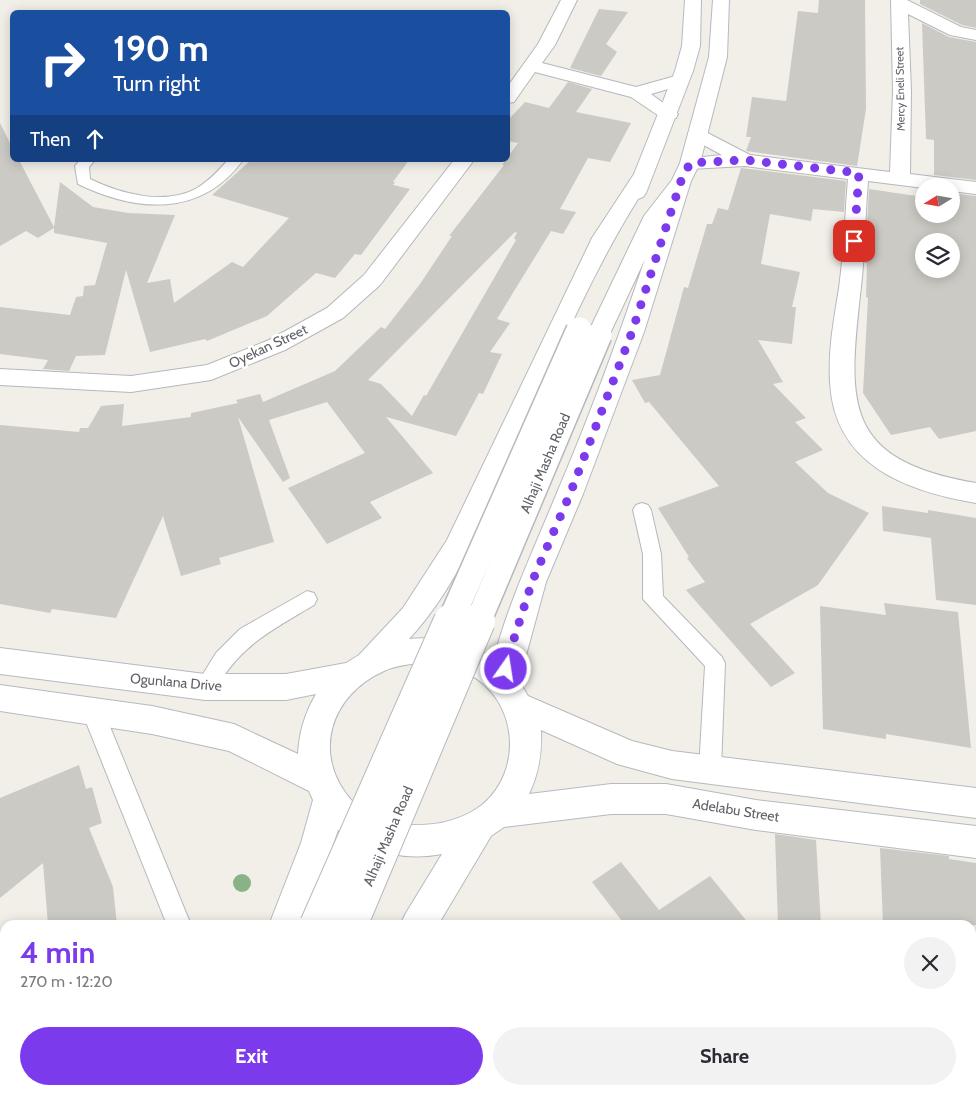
<!DOCTYPE html>
<meta charset="utf-8">
<style>
body{margin:0;font-family:Cabin,sans-serif;background:#f2f2f3;color:#2b2b33;height:100vh;display:flex;flex-direction:column;font-size:19px;white-space:nowrap}
*{box-sizing:border-box;margin:0}
p{font-size:16px;color:#7c7c81}
.icon{flex:none;width:28px;height:28px;fill:none;stroke:currentColor;stroke-width:2;stroke-linecap:round;stroke-linejoin:round}
.map{position:relative;flex:1;overflow:hidden}
.sheet{position:absolute;left:0px;top:920px;width:976px;height:175px;display:flex;flex-direction:column;background:#fff;border-radius:15px 15px 0 0;box-shadow:0 2px 12px #0003}
.sheet>*{flex:none}
.hud{position:absolute;left:10px;top:10px;width:500px;height:152px;border-radius:8px;box-shadow:0 2px 12px #0003;background:#1a4fa0;color:#fff;overflow:hidden}
.needle{width:32px;rotate:259deg}
.tools{position:absolute;left:915px;top:178px;display:grid;gap:10px}
.tools a{display:grid;place-items:center;width:45px;height:45px;border-radius:50%;background:#fff;box-shadow:0 2px 12px #0003;font-size:25px}
.pin{position:absolute;display:grid;place-items:center;width:42px;height:42px;color:#fff;margin:-21px;border-radius:10px;box-shadow:0 2px 8px #0006}
.me{position:absolute;width:55px;margin:-28px;rotate:13deg;stroke-linejoin:round;filter:drop-shadow(0 0 4px #0008)}
.turn{display:flex;align-items:center;gap:18px;height:105px;padding:0 20px;font-size:22px}
.turn .icon{width:65px;height:65px;stroke-width:2.5}
.turn b{display:block;font-size:35px;line-height:42px}
.then{display:flex;align-items:center;height:48px;padding:0 20px;background:#0003;gap:10px;font-size:19px}
.round{display:grid;place-items:center;flex:none;width:52px;height:52px;border-radius:26px;background:#f2f2f3}
.headline{display:flex;align-items:center;justify-content:space-between;height:85px;padding:0 20px}
h1{font-size:30px;font-weight:700;line-height:38px;color:#7c3aed}
.action{display:flex;gap:10px;margin-top:auto;padding:10px 20px}
.action a{flex:1;height:58px;border-radius:30px;background:#7c3aed;color:#fff;font-size:20px;font-weight:700;line-height:58px;text-align:center}
.action a+a{background:#f2f2f3;color:#2b2b33}
.map>svg:first-child{display:block}
</style>
<div class="map">
<svg width="976" height="1095" viewBox="0 0 976 1095">
<rect width="100%" height="100%" fill="#f1efe8"/>
<g fill="#cccac5" fill-rule="evenodd">
<polygon points="819,0 865,0 866,109 857,166 746,151 751,137 746,137 752,97 786,101 798,11 818,13"/>
<polygon points="920,0 976,0 976,28 962,25 920,4"/>
<polygon points="599,9 628,12 606,44 617,52 601,76 570,68"/>
<polygon points="922,23 949,37 976,42 976,180 934,175 934,140 926,139"/>
<path d="M568,82L592,89L576,112L631,123L610,162L588,158L560,209L576,212L563,234L551,231L497,319L510,323L490,352L502,354L483,394L479,393L456,436L386,417L433,473L370,502L382,518L327,544L288,488L365,453L327,402L269,420L290,478L283,482L238,417L274,542L219,558L221,564L181,576L163,516L116,618L52,609L50,613L0,604V425L79,432L80,428H88L101,406L124,404L122,426L191,417V413L238,403L236,400L260,394L263,402L335,371L381,327L385,329L420,284L452,236H449L504,165H502L518,143L508,141V120L525,102L549,108ZM515,232L517,233L514,238L516,240L426,396L424,395L412,416L381,384L368,380Z"/>
<polygon points="0,123 12,147 12,160 19,160 54,227 60,182 93,207 128,213 175,215 147,283 170,279 174,303 232,262 243,267 289,218 212,195 251,160 409,160 393,182 395,182 393,185 410,189 361,255 355,254 335,278 316,273 267,316 207,341 205,339 150,352 126,270 105,355 76,356 69,371 43,369 48,360 0,354 0,307 70,315 76,297 83,296 84,286 95,285 107,243 54,233 54,228 38,238 26,231 0,246"/>
<polygon points="741,168 846,181 844,212 813,209 811,221 770,214 761,264 800,272 792,307 796,307 792,344 758,340 783,382 773,384 806,418 795,422 823,450 795,462 828,493 869,513 818,585 750,624 795,673 771,687 686,590 705,582 687,558 689,557 658,508 719,486 649,402 645,403 632,380 660,375 684,287 688,288 707,224 712,224 718,208 728,210"/>
<path d="M869,189L923,197L924,193V214H951V193L976,196V431L939,439L930,427L891,435L863,393L868,298L866,297L867,263H865ZM924,241H951V269H924Z"/>
<polygon points="882,506 928,513 928,510 976,518 976,605 936,600 931,538 883,531"/>
<polygon points="884,603 958,612 971,748 886,734 886,739 823,729 820,606 886,615"/>
<polygon points="79,765 86,789 92,787 102,823 89,828 113,887 117,925 48,925 43,863 0,898 0,798"/>
<polygon points="775,834 816,840 821,925 778,925"/>
<polygon points="880,848 949,856 949,859 976,863 976,925 883,925"/>
<polygon points="621,862 659,910 710,876 750,925 625,925 592,882"/>
</g>
<g fill="none" stroke-linecap="round" stroke-linejoin="round">
<g stroke="#b5b8bc" stroke-width="2">
<g id="lane">
<path d="M80,160H95L89,167L90,179C121,194 165,206 197,188C209,181 219,170 228,160H243C201,218 136,212 78,184L75,166Z"/>
<polygon points="642,503 648,505 651,510 661,554 663,596 722,657 725,663 721,769 718,776 710,779 702,776 699,769 705,666 643,599 643,554 633,510 636,505"/>
<path d="M307,591L314,593L317,599L314,605C274,629 244,643 219,683C213,693 209,697 198,693L195,687L216,653L240,629Z"/>
<polygon points="93,703 100,706 104,712 191,925 167,925 82,712 86,706"/>
</g>
</g>
<g stroke="#b5b8bc" stroke-width="2">
<g id="street">
<polygon points="561,0 577,0 555,45 542,63 636,87 679,75 685,76 688,80 685,84 651,94 678,114 676,118 662,118 631,97 535,72 514,102 508,103 508,86 538,44"/>
<path d="M891,0H907L961,27L976,30V40L950,35L908,14L911,91L910,174L976,182V194L951,191V186L924,188L868,181C865,216 865,252 861,287C848,402 841,460 976,483V503C906,491 834,465 830,382C828,350 834,319 839,288C844,252 845,215 848,179L745,166L690,169L683,167L680,163L683,159L722,155L691,138L688,134L691,130L698,128L750,155L890,172L893,91Z"/>
<polygon points="454,160 474,160 380,285 343,318 285,350 211,380 131,392 0,385 0,369 131,376 207,365 269,340 327,308 364,275"/>
</g>
</g>
<g stroke="#b6babf" stroke-width="2">
<g id="secondary">
<path d="M685,0H701L700,46L693,71L646,193L643,197L638,199C585,284 548,377 507,468C480,527 454,591 409,639C437,636 470,644 494,658C509,601 534,549 556,495C589,418 618,339 645,259L607,340L599,343L591,340L587,335L644,216L672,180L680,163L709,57L713,0H729L727,57L700,163L691,181L644,332L583,494L546,582L519,681L528,696L632,741L672,751L976,788V818L672,779L617,764L541,730C542,753 539,773 529,794L611,784H666L756,800L976,826V858L756,830L666,814H611L504,827L491,836L438,925H400L406,913L442,854C406,861 368,853 338,830L305,925H269L301,843L313,800L309,791L229,751L152,734L0,711V685L152,706L234,724L298,754C299,732 305,713 316,694L286,700H205L0,674V648L205,674H286L346,663L359,655L403,608L447,540L592,238L634,174L675,71L682,46ZM425,662C440,665 455,667 469,674C518,700 524,770 482,805C461,821 435,826 410,825C388,824 368,817 352,801C311,755 330,695 384,671C397,665 412,664 425,662Z"/>
<polygon points="193,1090 300,1090 298,1095 191,1095"/>
<polygon points="321,1090 359,1090 357,1095 319,1095"/>
</g>
</g>
<use href="#lane" fill="#fff" fill-rule="evenodd"/>
<use href="#street" fill="#fff" fill-rule="evenodd"/>
<use href="#secondary" fill="#fff" fill-rule="evenodd"/>
<g stroke="#b6babf" stroke-width="28" stroke-linecap="butt">
<g id="secondary-bridge-far1">
<polyline points="450,622 579,330"/>
<polyline points="478,622 599,335"/>
</g>
</g>
<g stroke="#b6babf" stroke-width="36" stroke-linecap="butt">
<g id="secondary-bridge">
<polyline points="317,925 451,621"/>
<polyline points="350,925 478,621"/>
</g>
</g>
<use href="#secondary-bridge-far1" stroke="#fff" stroke-width="25"/>
<use href="#secondary-bridge" stroke="#fff" stroke-width="34"/>
</g>
<circle fill="#89b387" cx="242" cy="883" r="9"/>
<g fill="none" stroke-linecap="round" stroke-linejoin="round">
<polyline stroke="#7c3aed" stroke-width="9" stroke-dasharray="0 16.2" points="506,669 513,642 532,582 570,494 632,332 681,181 690,163 745,160 859,173 854,241"/>
</g>
<g text-anchor="middle" stroke-width="5" stroke-linejoin="round" paint-order="stroke">
<g font-size="11" fill="#5f6368" stroke="#fff">
<text transform="translate(900 89) rotate(-91)" y="4">Mercy Eneli Street</text>
</g>
<g font-size="14" fill="#5f6368" stroke="#fff">
<text transform="translate(268 346) rotate(-25)" y="5">Oyekan Street</text>
<text transform="translate(545 463) rotate(-67)" y="5">Alhaji Masha Road</text>
<text transform="translate(176 682) rotate(5)" y="5">Ogunlana Drive</text>
<text transform="translate(736 810) rotate(9)" y="5">Adelabu Street</text>
<text transform="translate(388 836) rotate(-67)" y="5">Alhaji Masha Road</text>
</g>
</g>
</svg>
<div class="tools">
<a><svg class="needle" viewBox="-14 -14 28 28"><path d="M0-13l5 13h-10z" fill="#e53935"/><path d="M0 13l5-13h-10z" fill="#7c7c81"/></svg></a>
<a><svg class="icon" aria-label="layers" viewBox="0 0 24 24"><path d="M12 4l9 5-9 5-9-5zM3 14l9 5 9-5"/></svg></a>
</div>
<div class="pin" style="left:854px;top:241px;background:#d93025"><svg class="icon" aria-label="arrive" viewBox="0 0 24 24"><path d="M6 21V4h12l-3 4 3 4H6"/></svg></div>
<svg class="me" style="left:506px;top:669px" viewBox="-20 -20 40 40"><circle r="17" fill="#7c3aed" stroke="#fff" stroke-width="3"/><path d="M0-11L8 9 0 5-8 9z" fill="#fff"/></svg>
<div class="hud">
<div class="turn"><svg class="icon" aria-label="right" viewBox="0 0 24 24"><path d="M7 20v-9h11M14 6l5 5-5 5"/></svg><div><b>190 m</b>Turn right</div></div>
<div class="then">Then<svg class="icon" aria-label="ahead" viewBox="0 0 24 24"><path d="M12 20V5M6 11l6-6 6 6"/></svg></div>
</div>
<section class="sheet">
<div class="headline"><div><h1>4 min</h1><p>270 m · 12:20</p></div><a class="round"><svg class="icon" aria-label="close" viewBox="0 0 24 24"><path d="M6 6l12 12M18 6L6 18"/></svg></a></div>
<div class="action"><a>Exit</a><a>Share</a></div>
</section>
</div>
